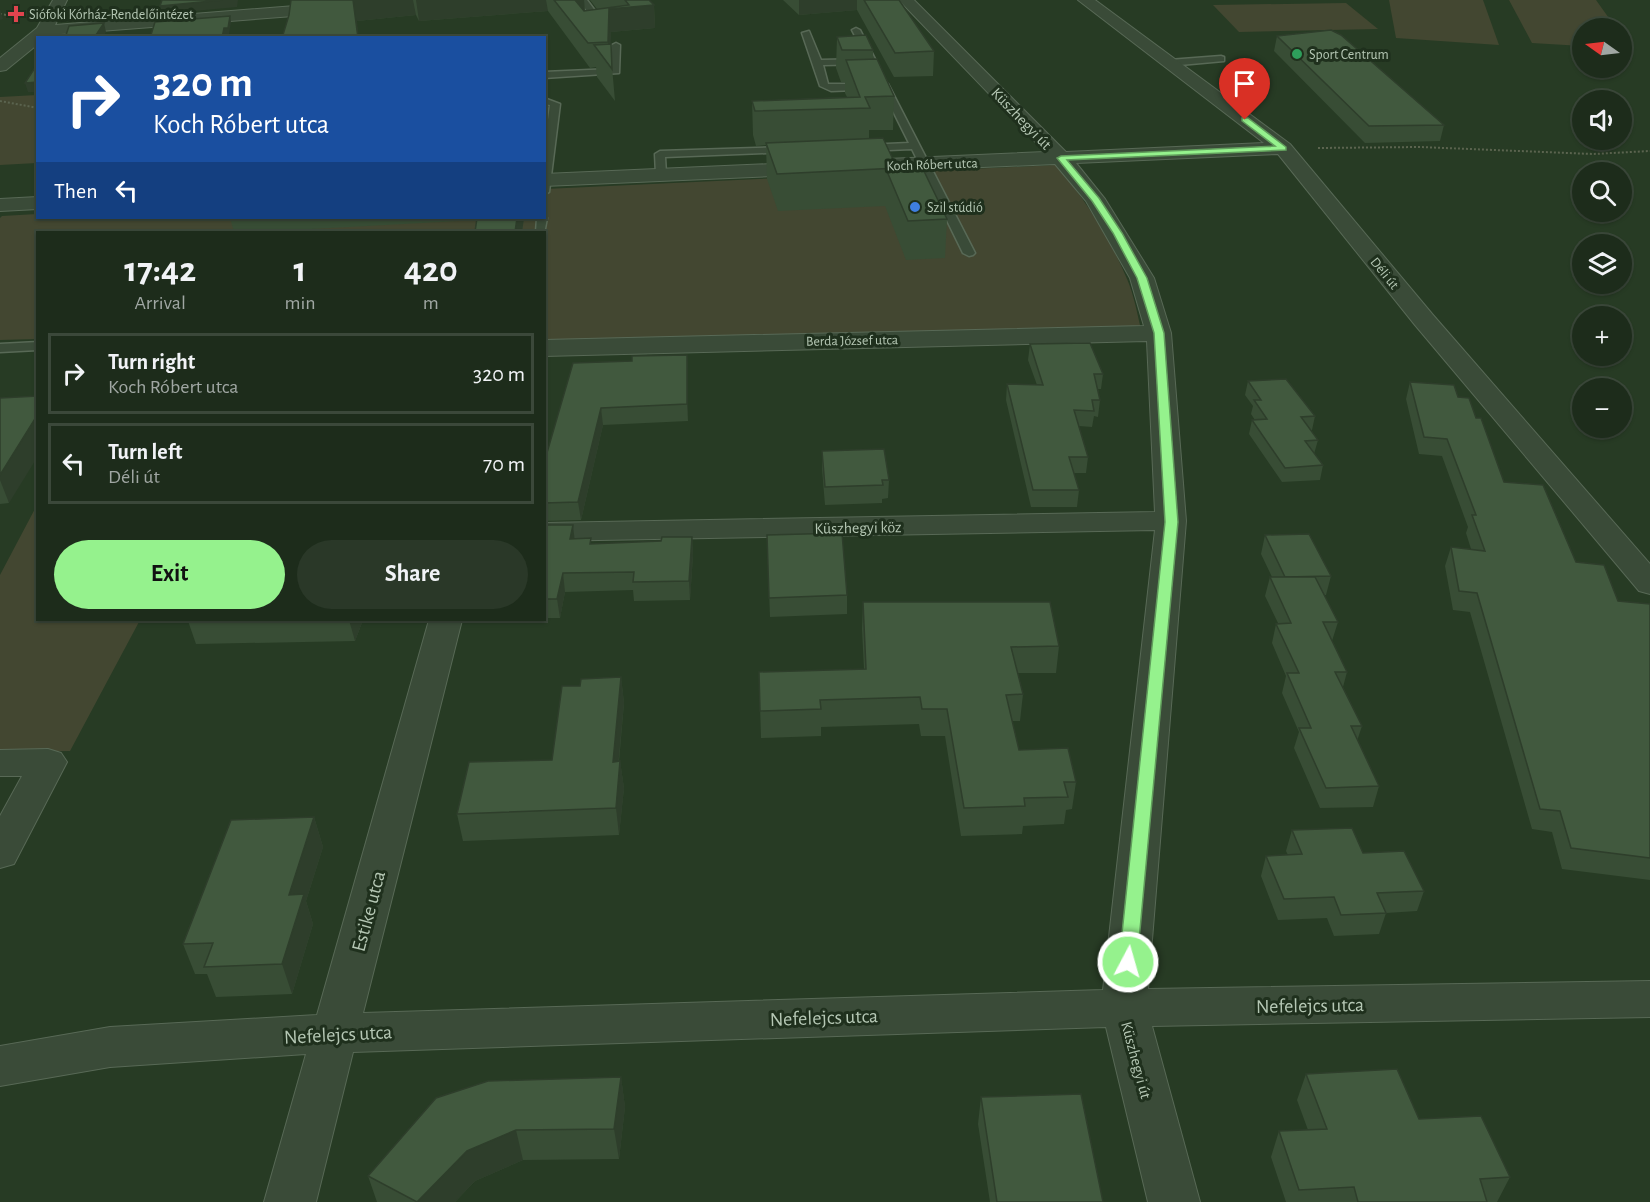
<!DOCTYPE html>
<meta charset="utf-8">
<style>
body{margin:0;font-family:"Alegreya Sans",sans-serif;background:#2a3828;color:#f1f3f6;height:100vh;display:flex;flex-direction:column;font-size:22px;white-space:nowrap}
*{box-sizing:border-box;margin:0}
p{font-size:20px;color:#a0a7a3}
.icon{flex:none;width:33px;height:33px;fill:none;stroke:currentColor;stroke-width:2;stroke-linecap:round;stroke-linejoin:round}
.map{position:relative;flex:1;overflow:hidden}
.drawer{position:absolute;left:36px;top:231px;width:510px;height:390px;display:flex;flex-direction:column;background:#1d2c1b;border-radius:0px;box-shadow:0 2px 4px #0004,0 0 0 2px #3b483a}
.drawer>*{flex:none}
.hud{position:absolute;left:36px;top:36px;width:510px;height:183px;border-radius:0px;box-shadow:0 2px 4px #0004,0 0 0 2px #3b483a;background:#1a4fa0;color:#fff;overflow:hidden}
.needle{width:39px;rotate:284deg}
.tools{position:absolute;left:1572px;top:18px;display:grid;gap:12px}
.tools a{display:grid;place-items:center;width:60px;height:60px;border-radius:50%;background:#1d2c1b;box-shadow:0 2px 4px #0004,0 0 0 2px #3b483a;font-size:30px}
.pin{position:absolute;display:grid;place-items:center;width:51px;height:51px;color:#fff;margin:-62px -26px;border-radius:50% 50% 50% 0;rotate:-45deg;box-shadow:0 0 6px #0007}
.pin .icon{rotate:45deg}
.me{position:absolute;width:66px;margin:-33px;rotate:6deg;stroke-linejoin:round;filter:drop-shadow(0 0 4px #0008)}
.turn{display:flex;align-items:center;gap:21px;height:126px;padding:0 18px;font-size:27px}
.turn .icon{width:78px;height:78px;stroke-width:2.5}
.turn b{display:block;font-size:42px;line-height:51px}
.then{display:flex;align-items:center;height:57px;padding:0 18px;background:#0003;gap:12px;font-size:22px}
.eta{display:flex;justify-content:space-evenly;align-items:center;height:102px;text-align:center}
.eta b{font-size:36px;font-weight:700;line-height:42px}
.primary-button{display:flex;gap:12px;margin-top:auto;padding:12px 18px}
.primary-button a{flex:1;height:69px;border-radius:36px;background:#95f28d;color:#111;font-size:24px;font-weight:700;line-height:69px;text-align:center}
.primary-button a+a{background:#2a3828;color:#f1f3f6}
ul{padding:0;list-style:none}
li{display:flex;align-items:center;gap:18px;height:81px;margin:0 12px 9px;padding:0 6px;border:3px solid #3b483a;border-radius:0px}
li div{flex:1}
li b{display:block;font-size:22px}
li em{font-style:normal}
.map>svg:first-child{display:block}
</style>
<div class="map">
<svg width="1650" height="1202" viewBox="0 0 1650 1202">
<rect width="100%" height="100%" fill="#273b24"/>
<g fill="#434731">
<polygon points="1389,0 1483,0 1499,45 1396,38"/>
<polygon points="1509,0 1596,0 1616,28 1582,28 1582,46 1532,43"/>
<polygon points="1346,3 1378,29 1239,32 1213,5"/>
<polygon points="37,95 37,163 0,165 0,97"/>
<path d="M1056,165C1085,199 1110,238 1127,279C1134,295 1137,313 1141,329L545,342L544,232H38L37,339L0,340V218L2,216L37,214L38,218H544L545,189Z"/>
<polygon points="37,505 38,620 140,620 70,751 0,752 0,575"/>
</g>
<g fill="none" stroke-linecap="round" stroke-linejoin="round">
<g stroke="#586956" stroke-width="3">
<g id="lane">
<polygon points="579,0 587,0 599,16 598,18 592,18"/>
<polygon points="856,28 860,30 876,61 872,64 823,65 828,84 888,84 975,253 973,255 969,256 963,253 912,149 865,151 860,148 865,145 909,143 882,89 831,91 820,86 802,33 809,31 821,60 867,59 852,30"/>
<polygon points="616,43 620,45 619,73 544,78 544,72 612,69 612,45"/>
<polygon points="1221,56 1224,57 1224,61 1169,66 1165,63 1169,60"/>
<polygon points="544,98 560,104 549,192 544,195 544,149 550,105 544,104"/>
<polygon points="789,147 794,150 792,152 665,157 666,174 661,177 656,174 655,154 660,151"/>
<polygon points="544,215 547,218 544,234 544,232 536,232 537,218 544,218"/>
<polygon points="38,342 38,350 0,352 0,344"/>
</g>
</g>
<g stroke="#586956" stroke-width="2">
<g id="street">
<polygon points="53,0 67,0 55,25 333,3 341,8 333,13 48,35 38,38 38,44 6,70 0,71 0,58 37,28"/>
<polygon points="899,0 914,0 1066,152 1264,143 1078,0 1095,0 1290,144 1433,315 1650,564 1650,594 1639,591 1415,325 1278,154 1076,163 1105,199 1154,278 1171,333 1186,521 1148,989 1650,981 1650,1017 1152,1026 1200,1202 1148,1202 1106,1027 353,1052 316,1202 264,1202 306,1054 110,1067 0,1086 0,1046 110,1027 317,1015 429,620 462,620 363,1013 1103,990 1155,530 544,541 544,523 1155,512 1147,341 544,356 544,340 1144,326 1130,278 1086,201 1055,164 544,186 544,174 1045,152"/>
<polygon points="38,197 38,209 0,211 0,199"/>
<polygon points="48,749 61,753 67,762 14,864 0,868 0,816 22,776 0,776 0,750"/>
</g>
</g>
<g stroke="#5b644f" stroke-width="2" stroke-dasharray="2 2" stroke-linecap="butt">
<polyline points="0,14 20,17"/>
<polyline points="0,101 38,108"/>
<polyline points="1318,148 1420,147 1593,154 1650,151"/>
</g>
<use href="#lane" fill="#3a4b38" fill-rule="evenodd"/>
<use href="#street" fill="#3a4b38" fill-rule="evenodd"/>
</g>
<g fill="#384d35">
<polygon points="353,0 584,0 585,11 597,9 590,0 651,0 649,0 654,5 655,28 611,32 610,44 615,101 597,77 596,67 590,68 548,11 419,21 416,15 357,21 289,15"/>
<polygon points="783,0 899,0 934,51 933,76 894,77 857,10 799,15"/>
<polygon points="1277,36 1444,125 1440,141 1365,143 1274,51"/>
<polygon points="837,37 873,50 873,59 894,96 893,130 869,130 869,139 897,169 947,219 945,258 906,260 885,206 778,211 767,179 766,145 756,146 753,135 752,101 847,97 845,93 845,82 841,82 836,68"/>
<polygon points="230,218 524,218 522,232 475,232 477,220 257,232 234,232"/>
<polygon points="1030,344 1103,374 1101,389 1098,389 1100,400 1098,417 1094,416 1092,427 1079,426 1088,457 1086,473 1074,473 1079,490 1077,507 1031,507 1006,400 1007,384 1037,385 1028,360"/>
<polygon points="687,355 688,372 688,421 603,425 581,520 544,521 544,463 632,361"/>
<polygon points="1248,381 1315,416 1312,430 1310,430 1318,440 1314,454 1323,465 1320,480 1282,482 1249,434 1252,420 1255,420 1251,414 1253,406 1245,395"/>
<polygon points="1410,382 1458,397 1476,418 1504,482 1576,562 1618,601 1650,604 1650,880 1562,869 1552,832 1532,829 1470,612 1453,610 1445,566 1451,547 1471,549 1466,533 1468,527 1442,456 1419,454 1406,399"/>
<polygon points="0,398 9,503 0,504"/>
<polygon points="822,451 889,480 888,498 882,499 882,503 825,505 822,469"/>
<polygon points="544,525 575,539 592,544 661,541 692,537 693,555 690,600 634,601 633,590 565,592 560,618 544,618"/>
<polygon points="767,535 847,595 847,614 770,617"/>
<polygon points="1265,535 1331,576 1326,595 1324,595 1338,622 1332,641 1347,672 1343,687 1362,726 1357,741 1379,786 1373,807 1320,808 1294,748 1299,732 1282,693 1286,676 1272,643 1276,624 1278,623 1265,596 1270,577 1272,577 1261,554"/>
<polygon points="863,602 1059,646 1056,673 1018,673 1023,694 1020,721 1012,721 1019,750 1076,782 1072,809 1066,810 1064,824 1023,826 1022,834 961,836 945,736 921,736 919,724 821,727 821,736 761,738 759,672 864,669 862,629"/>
<polygon points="189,620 363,620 355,641 196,644 188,621"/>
<polygon points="621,677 624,703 619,761 620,761 624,788 619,835 463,841 457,814 552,760 580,686"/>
<polygon points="314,817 323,847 306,901 313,924 292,994 216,997 207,974 195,974 183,944"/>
<polygon points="1292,830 1363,853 1424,891 1417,911 1386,913 1379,934 1334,936 1327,918 1278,920 1261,876 1266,856 1288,855 1286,851"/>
<polygon points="1306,1074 1419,1119 1510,1177 1497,1202 1286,1202 1271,1157 1279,1131 1308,1130 1297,1100"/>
<polygon points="621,1077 625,1107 619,1159 523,1160 475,1181 455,1202 377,1202 368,1176"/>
<polygon points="981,1097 1103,1202 990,1202 978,1124"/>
</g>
<g fill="#2e3e2b">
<polygon points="222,0 238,0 237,7 162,14 160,6"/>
<polygon points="353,0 413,0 416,15 357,21 359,38 358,38"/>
<polygon points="416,0 546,0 548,11 419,21"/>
<polygon points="571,0 584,0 585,13"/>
<polygon points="799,0 857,0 857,10 799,15"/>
<polygon points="654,5 655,28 611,32 610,67 608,42 609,9"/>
<polygon points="0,9 3,19 0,20"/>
<polygon points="230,16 231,22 229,34 226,34 225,38 222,38 224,28"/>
<polygon points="104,23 106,32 103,38 94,38"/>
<polygon points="38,82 38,92 28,92 25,83"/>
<polygon points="517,218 524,218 522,232 515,232"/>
<polygon points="687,355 688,372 688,421 687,404"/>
<polygon points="601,408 603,425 581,520 578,502"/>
<polygon points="38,414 38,456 9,503 0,480 0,475"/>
<polygon points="573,525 575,543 570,539"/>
<polygon points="692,537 693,555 690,600 689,581"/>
<polygon points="563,573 565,592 560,618 557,599"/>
<polygon points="349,620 363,620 355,641"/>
<polygon points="621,677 624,703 616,788 613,762"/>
<polygon points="620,761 624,788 619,835 616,808"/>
<polygon points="314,817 323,847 306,901 313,924 292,994 282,964 289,895"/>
<polygon points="621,1077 625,1107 619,1159 614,1129"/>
<polygon points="516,1130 523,1160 475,1181 455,1202 417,1202 467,1151"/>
</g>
<g fill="#41593e" stroke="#2e3e2b" stroke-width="1.5">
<polygon points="162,0 222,0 160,6"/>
<polygon points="291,0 353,0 358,38 282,38 289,15"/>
<polygon points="554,0 575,0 584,11 629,5 625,0 649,0 654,5 609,9 608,42 588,43"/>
<polygon points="864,0 899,0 934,51 895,53"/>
<polygon points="230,16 228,28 224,28 222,38 150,38 155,22"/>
<polygon points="104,23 94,38 65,38 69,26"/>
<polygon points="1331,30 1341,35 1444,125 1369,126 1277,36"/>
<polygon points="866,35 873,50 842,50 837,37"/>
<polygon points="611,44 612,69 594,45"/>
<polygon points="877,59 894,96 865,97 870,108 755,111 752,101 860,97 846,60"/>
<polygon points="38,63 38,82 25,83"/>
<polygon points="883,138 897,168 777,174 766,143"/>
<polygon points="922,167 947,219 908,221 886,169"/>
<polygon points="477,218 517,218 515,232 475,232"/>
<polygon points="1090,343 1103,374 1094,374 1100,400 1092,400 1094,411 1074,410 1088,457 1069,457 1079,490 1033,490 1007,384 1043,385 1030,344"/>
<polygon points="687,355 687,404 601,408 578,502 544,503 544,463 573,363 632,361 632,356"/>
<polygon points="1286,379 1315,416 1301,417 1318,440 1305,441 1323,465 1285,468 1252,420 1267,419 1254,400 1261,400 1248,381"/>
<polygon points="1410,382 1454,385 1458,397 1469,398 1476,418 1481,418 1504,482 1543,485 1576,562 1604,565 1618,601 1650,604 1650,858 1571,848 1560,811 1540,809 1477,593 1459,591 1451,547 1485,551 1472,515 1476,515 1447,439 1424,437"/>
<polygon points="38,396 38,414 0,475 0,398"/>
<polygon points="884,449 889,480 882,480 883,485 825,487 822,451"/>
<polygon points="544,525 573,525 570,539 591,538 590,544 661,541 662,537 692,537 689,581 633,582 634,572 563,573 557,599 544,599"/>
<polygon points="842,533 847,595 769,598 767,535"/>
<polygon points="1309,534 1331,576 1285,577 1265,535"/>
<polygon points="1270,577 1315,577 1338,622 1323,622 1347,672 1335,672 1362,726 1351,726 1379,786 1326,788 1299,728 1311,728 1287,673 1299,673 1276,624 1291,623"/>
<polygon points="863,602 1050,602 1059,646 1011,647 1023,694 1006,695 1019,750 1068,748 1076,782 1064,782 1068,797 1024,798 1025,806 964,808 947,709 922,709 920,697 820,700 821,709 760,711 759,672 866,669"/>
<polygon points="189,620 272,620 188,621"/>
<polygon points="621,677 613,762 620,761 616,808 457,814 469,762 552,760 562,686 580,686 581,679"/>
<polygon points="314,817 289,895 304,894 282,964 204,967 213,943 183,944 231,820"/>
<polygon points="1352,828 1363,853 1404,851 1424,891 1377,893 1386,913 1341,915 1334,897 1284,899 1266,856 1302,854 1292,830"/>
<polygon points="1397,1069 1419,1119 1481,1116 1510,1177 1480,1179 1487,1202 1358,1202 1354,1187 1299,1190 1279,1131 1327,1129 1306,1074"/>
<polygon points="621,1077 614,1129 516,1130 467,1151 417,1202 368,1176 436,1098 488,1081"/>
<polygon points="1081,1094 1103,1202 997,1202 981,1097"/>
</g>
<polygon fill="#95f28d" stroke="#619d5c" stroke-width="1.5" points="1242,118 1248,118 1286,147 1286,150 1067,160 1099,198 1122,233 1147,278 1164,333 1178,522 1137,962 1135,967 1128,969 1122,967 1119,962 1165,522 1154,333 1137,278 1113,233 1092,201 1057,158 1061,156 1275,146 1242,121"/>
<path fill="#e0444e" stroke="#1f301d" stroke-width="2" d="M13 5h6v6h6v6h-6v6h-6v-6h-6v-6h6z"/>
<circle fill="#2e9e5b" stroke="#1f301d" stroke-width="2" cx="1297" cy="54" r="6"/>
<circle fill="#3f7fe0" stroke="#1f301d" stroke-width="2" cx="915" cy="207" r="6"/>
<g text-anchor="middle" stroke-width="6" stroke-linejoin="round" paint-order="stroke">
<g font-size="14" fill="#b5c7b4" stroke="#1f301d" text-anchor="start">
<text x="29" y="19">Siófoki Kórház-Rendelőintézet</text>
<text x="1309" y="59">Sport Centrum</text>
<text x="927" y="212">Szil stúdió</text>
</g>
<g font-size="14" fill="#b5c7b4" stroke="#1f301d">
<text transform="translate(932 164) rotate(-2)" y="5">Koch Róbert utca</text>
<text transform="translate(1385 273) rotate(51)" y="5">Déli út</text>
<text transform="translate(852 340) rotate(-1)" y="5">Berda József utca</text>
</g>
<g font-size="16" fill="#b5c7b4" stroke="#1f301d">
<text transform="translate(1022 118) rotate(46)" y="6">Küszhegyi út</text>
<text transform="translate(858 527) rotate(-1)" y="6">Küszhegyi köz</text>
<text transform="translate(1137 1060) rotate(75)" y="6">Küszhegyi út</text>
</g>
<g font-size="20" fill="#b5c7b4" stroke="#1f301d">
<text transform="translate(368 911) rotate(-75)" y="7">Estike utca</text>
<text transform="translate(1310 1005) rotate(-1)" y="7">Nefelejcs utca</text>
<text transform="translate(824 1017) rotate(-2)" y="7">Nefelejcs utca</text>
<text transform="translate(338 1034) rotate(-3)" y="7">Nefelejcs utca</text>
</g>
</g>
</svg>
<div class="tools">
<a><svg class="needle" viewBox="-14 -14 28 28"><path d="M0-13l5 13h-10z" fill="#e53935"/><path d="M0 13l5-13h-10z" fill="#a0a7a3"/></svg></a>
<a><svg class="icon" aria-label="sound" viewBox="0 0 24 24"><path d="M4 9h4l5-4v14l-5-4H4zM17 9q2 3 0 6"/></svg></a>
<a><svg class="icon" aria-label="search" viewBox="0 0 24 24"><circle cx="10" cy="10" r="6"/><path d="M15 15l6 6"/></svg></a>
<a><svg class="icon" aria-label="layers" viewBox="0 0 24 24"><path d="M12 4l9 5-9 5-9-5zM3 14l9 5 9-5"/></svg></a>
<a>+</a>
<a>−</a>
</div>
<div class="pin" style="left:1245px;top:120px;background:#d93025"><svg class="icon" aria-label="arrive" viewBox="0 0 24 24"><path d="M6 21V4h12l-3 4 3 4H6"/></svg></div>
<svg class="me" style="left:1128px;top:962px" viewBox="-20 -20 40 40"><circle r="17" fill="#95f28d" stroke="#fff" stroke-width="3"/><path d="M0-11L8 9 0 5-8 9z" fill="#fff"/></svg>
<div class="hud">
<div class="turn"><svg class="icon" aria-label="right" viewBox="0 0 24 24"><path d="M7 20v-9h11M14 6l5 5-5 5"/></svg><div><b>320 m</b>Koch Róbert utca</div></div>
<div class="then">Then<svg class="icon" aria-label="left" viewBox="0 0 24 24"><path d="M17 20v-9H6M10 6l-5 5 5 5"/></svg></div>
</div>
<section class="drawer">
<div class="eta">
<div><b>17:42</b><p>Arrival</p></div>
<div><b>1</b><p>min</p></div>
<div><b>420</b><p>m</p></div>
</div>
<ul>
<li><svg class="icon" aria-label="right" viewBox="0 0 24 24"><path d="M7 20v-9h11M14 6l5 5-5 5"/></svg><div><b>Turn right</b><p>Koch Róbert utca</p></div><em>320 m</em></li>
<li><svg class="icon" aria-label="left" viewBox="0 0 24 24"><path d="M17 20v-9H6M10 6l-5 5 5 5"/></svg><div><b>Turn left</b><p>Déli út</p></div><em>70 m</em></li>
</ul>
<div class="primary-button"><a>Exit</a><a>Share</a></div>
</section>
</div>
